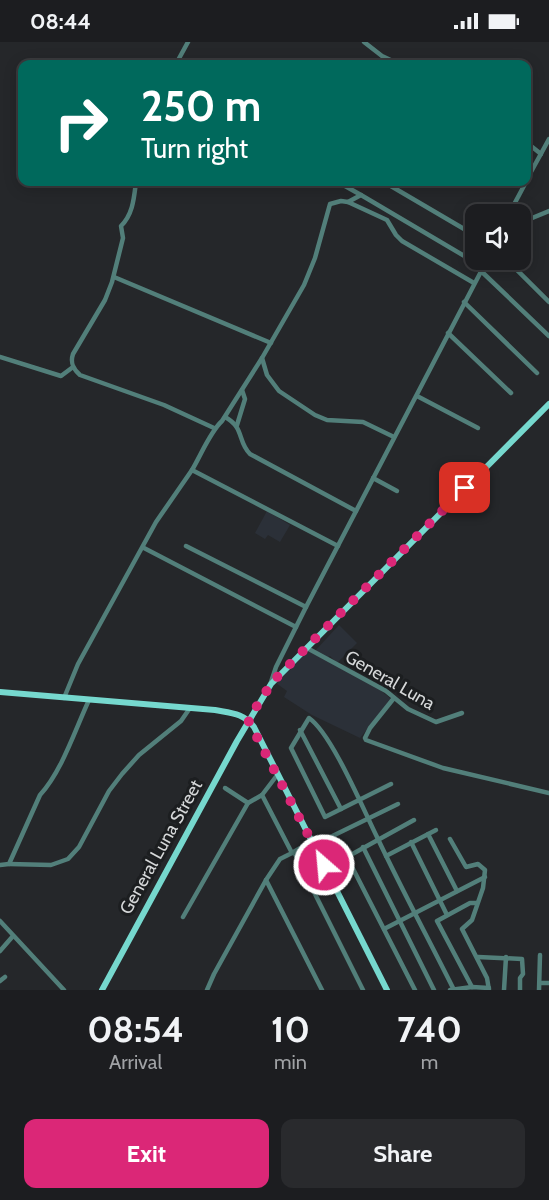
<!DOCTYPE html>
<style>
body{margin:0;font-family:Cabin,sans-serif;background:#292a2d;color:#f1f3f6;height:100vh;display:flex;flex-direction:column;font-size:22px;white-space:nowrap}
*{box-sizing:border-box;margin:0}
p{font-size:20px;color:#a0a2a5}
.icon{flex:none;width:33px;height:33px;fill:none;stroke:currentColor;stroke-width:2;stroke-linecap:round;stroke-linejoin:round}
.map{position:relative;height:948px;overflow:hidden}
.side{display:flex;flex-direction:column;background:#1c1d20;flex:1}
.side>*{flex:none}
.banner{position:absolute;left:18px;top:18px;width:513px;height:126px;border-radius:12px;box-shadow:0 3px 15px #0003,0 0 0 2px #3a3b3e;background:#00695c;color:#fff;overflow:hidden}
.tools{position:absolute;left:465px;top:162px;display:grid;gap:12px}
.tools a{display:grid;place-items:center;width:66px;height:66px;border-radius:12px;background:#1c1d20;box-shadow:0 3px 15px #0003,0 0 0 2px #3a3b3e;font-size:30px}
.pin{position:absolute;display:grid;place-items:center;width:51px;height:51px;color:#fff;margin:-26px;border-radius:12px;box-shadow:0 3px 9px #0006}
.me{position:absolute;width:66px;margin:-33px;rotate:333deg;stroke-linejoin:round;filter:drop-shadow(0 0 4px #0008)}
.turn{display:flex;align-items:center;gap:21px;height:126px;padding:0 24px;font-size:27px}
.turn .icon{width:78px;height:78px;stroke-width:2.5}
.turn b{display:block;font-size:42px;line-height:51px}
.eta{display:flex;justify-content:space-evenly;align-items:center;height:102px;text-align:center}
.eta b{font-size:36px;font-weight:700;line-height:42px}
.primary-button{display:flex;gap:12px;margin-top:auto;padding:12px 24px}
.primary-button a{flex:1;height:69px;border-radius:12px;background:#db2777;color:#fff;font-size:24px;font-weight:700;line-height:69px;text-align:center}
.primary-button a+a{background:#292a2d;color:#f1f3f6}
.status{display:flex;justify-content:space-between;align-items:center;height:42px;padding:0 30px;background:#1c1d20;direction:ltr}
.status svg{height:16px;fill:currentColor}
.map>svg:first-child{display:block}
</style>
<div class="status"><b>08:44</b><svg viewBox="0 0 49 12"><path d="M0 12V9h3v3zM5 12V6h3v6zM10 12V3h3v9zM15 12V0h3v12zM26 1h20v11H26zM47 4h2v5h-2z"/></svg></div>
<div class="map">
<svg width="549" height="948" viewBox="0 0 549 948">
<rect width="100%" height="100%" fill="#25272a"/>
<g fill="#2b3038">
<polygon points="267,469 290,483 280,500 268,493 265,497 255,491"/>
<polygon points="339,583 357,601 337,621 330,614 327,616 315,609"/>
<polygon points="307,608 380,648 391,657 360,696 312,673 284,655 287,649 276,641"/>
</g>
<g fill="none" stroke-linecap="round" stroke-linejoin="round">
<g stroke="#527f7a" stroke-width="4.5">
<polyline points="364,0 382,14 399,22"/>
<polyline points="176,22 188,0"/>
<polyline points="526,100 541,112"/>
<polyline points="526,139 549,97"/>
<path d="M136,140C134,156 133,172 121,184L123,196L112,240L105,258L73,312C70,321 73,327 80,333L164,363L214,386"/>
<polyline points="338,140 361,153"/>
<polyline points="384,140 476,194"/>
<polyline points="348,160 387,178 396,193 402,199 474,241"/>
<polyline points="509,172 526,140"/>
<polyline points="520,181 549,169"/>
<polyline points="507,218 549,260"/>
<polyline points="481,229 549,294"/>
<polyline points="114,235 271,301"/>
<polyline points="464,260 537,331"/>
<polyline points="448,291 511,351"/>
<polyline points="0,315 61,334 73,325"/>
<polyline points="417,354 478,386"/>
<path d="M225,375C245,386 237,399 250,412L356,469"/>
<polyline points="237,383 245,357 242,348"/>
<polyline points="394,395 363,380 327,378 315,373 279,349 267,333 262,316 304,243 315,216 330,162 341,159 348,160 361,153 483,225"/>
<path d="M192,428C201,413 210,390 222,379L262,316"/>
<polyline points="373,436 397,449"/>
<polyline points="186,504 306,565"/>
<polyline points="144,506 296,585"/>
<polyline points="307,606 386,649 408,667 436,680 462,671"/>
<polyline points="271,640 276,625 306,565 487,218"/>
<polyline points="64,656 78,622 156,480 192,428 338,504"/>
<polyline points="394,656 370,686 365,696 366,698 443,726 549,751"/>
<polyline points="300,688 341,767"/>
<path d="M391,742C369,753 347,764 325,775L291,706L309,676C332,692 363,767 377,795C401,846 428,896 453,946"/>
<polyline points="225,746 248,761"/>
<polyline points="414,778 347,815 415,948"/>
<polyline points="428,792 457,849"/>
<polyline points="450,797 466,825 478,822 485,828 483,846 472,878 462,887 487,936 489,948"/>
<polyline points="411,800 447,873"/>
<polyline points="314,803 398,762"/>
<polyline points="363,805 434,948"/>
<polyline points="294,810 363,948"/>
<polyline points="292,811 312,799"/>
<polyline points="386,814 436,788"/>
<polyline points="9,822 51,823 68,817 79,805 109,749 122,732 139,713 181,679 190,666"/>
<path d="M0,823L9,822L40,753C62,729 75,688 89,658"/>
<polyline points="266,838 322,948"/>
<polyline points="183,875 248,761 262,753"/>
<polyline points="0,879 64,948"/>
<polyline points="384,887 485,835"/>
<polyline points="0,909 13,894"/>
<polyline points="478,915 522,917 523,932 520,936 520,948"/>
<polyline points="0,939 5,935"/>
<polyline points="540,941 549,941"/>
<polyline points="472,945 437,879 470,861 477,861"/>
<polyline points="207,948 214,932 266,838 280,817 292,811 262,753 278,732"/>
<polyline points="450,948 472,945 489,946"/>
<polyline points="504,948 506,915"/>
<polyline points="539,948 540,913"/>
</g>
<g stroke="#76d8ce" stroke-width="6">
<path d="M0,650L215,668C231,671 244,671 254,685L387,948"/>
<polyline points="102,948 237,699 271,642 549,362"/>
</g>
</g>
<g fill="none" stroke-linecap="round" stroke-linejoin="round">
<polyline stroke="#db2777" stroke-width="10" stroke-dasharray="0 18" points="324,823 248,678 271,642 279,633 465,446"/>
</g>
<g text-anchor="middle" stroke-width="6" stroke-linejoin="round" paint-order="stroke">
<g font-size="18" fill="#d5d7d8" stroke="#1c1e20">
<text transform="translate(390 638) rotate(30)" y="6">General Luna</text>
<text transform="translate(161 805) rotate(-61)" y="6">General Luna Street</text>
</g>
</g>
</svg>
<div class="tools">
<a><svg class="icon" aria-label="sound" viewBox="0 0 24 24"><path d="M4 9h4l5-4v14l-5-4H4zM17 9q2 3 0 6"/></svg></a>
</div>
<div class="pin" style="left:465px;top:446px;background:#d93025"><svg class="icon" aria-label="arrive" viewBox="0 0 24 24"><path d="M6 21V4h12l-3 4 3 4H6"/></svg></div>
<svg class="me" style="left:324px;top:823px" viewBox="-20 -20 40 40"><circle r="17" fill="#db2777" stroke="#fff" stroke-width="3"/><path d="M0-11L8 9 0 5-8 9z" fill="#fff"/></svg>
<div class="banner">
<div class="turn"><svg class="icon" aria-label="right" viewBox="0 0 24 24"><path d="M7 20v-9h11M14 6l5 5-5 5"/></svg><div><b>250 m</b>Turn right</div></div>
</div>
</div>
<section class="side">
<div class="eta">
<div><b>08:54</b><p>Arrival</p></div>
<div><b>10</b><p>min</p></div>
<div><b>740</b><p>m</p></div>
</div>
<div class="primary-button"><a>Exit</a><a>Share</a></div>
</section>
